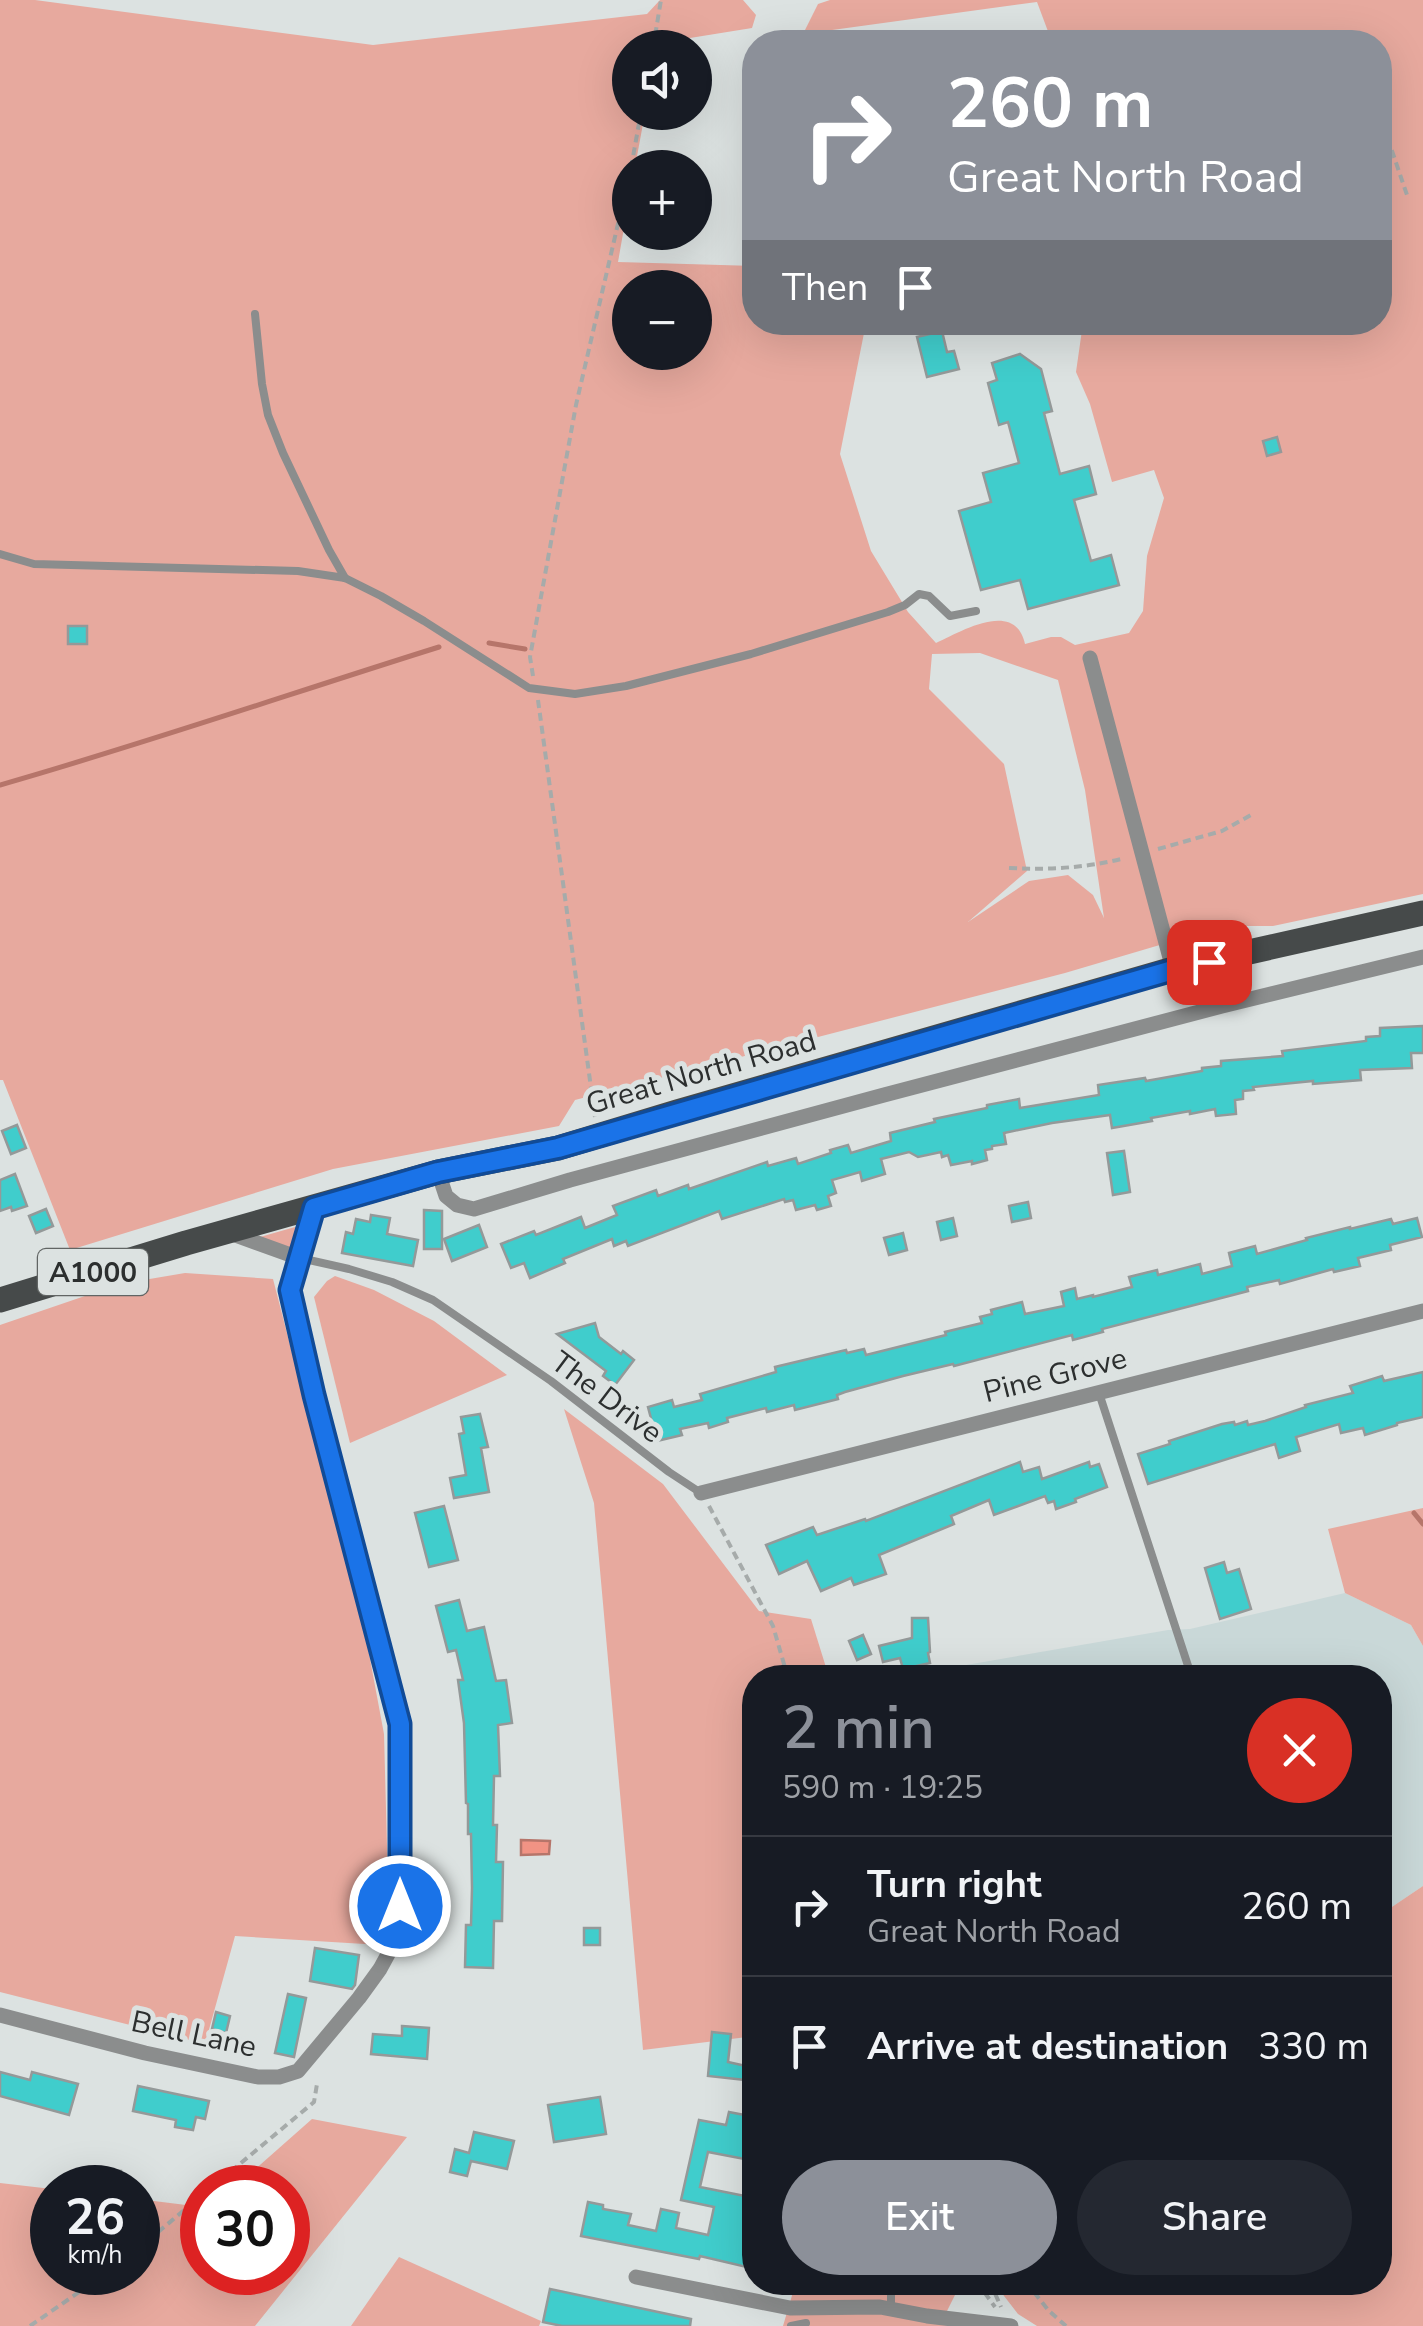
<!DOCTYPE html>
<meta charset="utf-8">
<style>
body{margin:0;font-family:"Nunito Sans",sans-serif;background:#242831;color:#f1f3f6;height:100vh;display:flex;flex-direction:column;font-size:38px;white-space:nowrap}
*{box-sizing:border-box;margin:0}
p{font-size:32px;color:#9ea1a6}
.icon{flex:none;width:55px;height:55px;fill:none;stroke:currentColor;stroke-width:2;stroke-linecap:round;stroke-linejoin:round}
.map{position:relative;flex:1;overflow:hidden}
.panel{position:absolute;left:742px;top:1665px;width:650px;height:630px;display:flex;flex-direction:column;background:#171b24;border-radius:40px;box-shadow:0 10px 40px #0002}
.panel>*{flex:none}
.guide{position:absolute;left:742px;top:30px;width:650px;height:305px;border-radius:40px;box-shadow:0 10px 40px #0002;background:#8c9099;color:#fff;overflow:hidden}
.tools{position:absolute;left:612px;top:30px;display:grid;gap:20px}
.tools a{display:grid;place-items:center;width:100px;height:100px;border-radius:50%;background:#171b24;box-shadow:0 10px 40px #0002;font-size:50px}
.speed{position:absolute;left:30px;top:2165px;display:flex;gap:20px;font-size:50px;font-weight:700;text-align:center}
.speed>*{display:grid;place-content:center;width:130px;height:130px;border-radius:50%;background:#171b24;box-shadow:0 10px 40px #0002;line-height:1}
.speed small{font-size:25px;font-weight:400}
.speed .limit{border:15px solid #d22;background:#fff;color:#111}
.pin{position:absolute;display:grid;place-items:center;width:85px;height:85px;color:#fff;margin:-42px;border-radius:20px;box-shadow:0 5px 15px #0006}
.me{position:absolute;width:110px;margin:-55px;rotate:0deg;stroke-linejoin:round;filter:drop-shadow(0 0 8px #0008)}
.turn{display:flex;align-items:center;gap:35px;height:210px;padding:0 40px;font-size:45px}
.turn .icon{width:130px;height:130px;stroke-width:2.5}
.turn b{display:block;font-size:70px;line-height:85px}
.then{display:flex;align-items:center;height:95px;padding:0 40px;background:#0003;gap:20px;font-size:38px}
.round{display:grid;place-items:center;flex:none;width:105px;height:105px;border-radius:52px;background:#242831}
.head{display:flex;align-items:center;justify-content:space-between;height:170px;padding:0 40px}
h1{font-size:60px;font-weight:600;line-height:75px;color:#8c9099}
.button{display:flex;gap:20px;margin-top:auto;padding:20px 40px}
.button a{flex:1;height:115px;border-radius:60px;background:#8c9099;color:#fff;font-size:40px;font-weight:600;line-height:115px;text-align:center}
.button a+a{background:#242831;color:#f1f3f6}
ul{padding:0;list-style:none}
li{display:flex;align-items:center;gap:30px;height:140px;padding:0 40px;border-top:2px solid #363941}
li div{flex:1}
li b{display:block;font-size:38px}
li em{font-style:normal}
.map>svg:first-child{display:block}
</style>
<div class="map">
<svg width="1423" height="2326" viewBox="0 0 1423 2326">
<rect width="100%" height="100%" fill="#dce2e1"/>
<polygon fill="#c9d8d8" points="1345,1593 1411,1625 1423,1646 1423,1886 1380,1915 1380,1678 891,1678 1168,1630 1190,1629"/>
<g fill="#e7a99e" fill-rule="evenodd">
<path d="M0,0H35L373,45L647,14L660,0H743L756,15L752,28L659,43L657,47L630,48V112L645,113L635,167L630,168V194L618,262L755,266V322L866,323L840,454L871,551L908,612L936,643C962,631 1015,599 1025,644L1051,637H1061L1075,645L1129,633L1143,611L1147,556L1164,498L1154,470L1112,482L1090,404L1076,372L1083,323L1380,322V42H1052L1037,2L803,34L818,4L830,0H1423V894L1273,926H1224L1065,973L575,1100L559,1126L333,1169L70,1250L3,1080H0ZM630,288H695V352H630ZM980,653L1058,680L1085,790L1104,918L1093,895L1068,875L1029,881L968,922L1027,871L1004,764L929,689L932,654Z"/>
<polygon points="302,1225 296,1245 291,1248 260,1237"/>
<polygon points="185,1273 273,1279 367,1643 384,1734 389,1921 381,1945 235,1936 205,2044 0,1992 0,1325 120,1284"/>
<polygon points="335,1276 374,1290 434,1321 507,1375 350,1443 314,1297 327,1281"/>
<polygon points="564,1409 663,1484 759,1611 811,1619 829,1677 755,1678 755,2036 643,2050 594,1503"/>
<polygon points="1423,1508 1423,1646 1411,1625 1345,1593 1328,1529"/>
<polygon points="1423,1886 1423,2326 1037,2326 1018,2314 994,2283 1380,2282 1380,1915"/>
<polygon points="312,2119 407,2137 255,2326 0,2326 0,2183 52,2189 52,2272 138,2272 138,2199 186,2205 200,2217 202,2215 202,2272 288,2272 288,2188 235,2187"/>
<polygon points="399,2257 541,2321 539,2326 351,2326"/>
<polygon points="796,2282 961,2283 946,2313 972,2326 783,2326"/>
</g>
<polygon fill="#f19384" stroke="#b6756a" stroke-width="2.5" points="521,1840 550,1841 549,1854 521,1855"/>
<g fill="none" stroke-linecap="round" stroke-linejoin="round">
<g stroke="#b6756a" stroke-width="5">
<polyline points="489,643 525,649"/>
<path d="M0,785C147,743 292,693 439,647"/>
<polyline points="1414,1513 1423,1524"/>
</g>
</g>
<g fill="#40cdcc" stroke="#949999" stroke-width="2.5">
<polygon points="942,331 947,352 954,351 959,369 927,377 917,337"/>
<polygon points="1020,354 1041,369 1052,411 1044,413 1060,474 1089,466 1096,494 1074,500 1091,561 1111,555 1119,585 1028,609 1020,580 981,590 959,511 991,502 983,473 1019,463 1008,422 999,425 988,383 997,380 992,363"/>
<polygon points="1277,437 1281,452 1267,456 1263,441"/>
<rect x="68" y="626" width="19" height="18"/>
<polygon points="1423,1026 1423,1053 1411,1053 1412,1068 1360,1070 1361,1080 1313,1084 1313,1081 1253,1087 1254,1090 1243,1091 1243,1099 1235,1100 1236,1114 1216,1116 1215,1109 1190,1114 1190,1111 1151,1118 1152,1121 1112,1128 1110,1115 1052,1123 1004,1133 1006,1144 992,1146 992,1149 985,1150 987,1160 972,1164 972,1161 951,1165 948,1155 942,1157 941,1152 918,1157 909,1152 881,1159 885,1174 862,1181 860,1172 832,1180 836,1193 828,1196 831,1206 817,1210 815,1205 796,1210 793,1200 785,1202 784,1199 722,1219 719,1211 628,1246 626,1241 614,1246 612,1239 563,1259 565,1263 530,1278 524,1263 511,1268 501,1244 534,1231 536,1235 581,1217 585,1228 617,1215 613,1206 656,1190 658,1196 688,1185 689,1189 767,1162 768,1166 796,1158 798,1164 831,1153 830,1150 848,1145 851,1153 891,1141 890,1133 935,1122 934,1119 987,1108 987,1105 1019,1099 1020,1108 1099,1095 1098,1085 1145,1078 1146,1081 1202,1071 1202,1068 1221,1066 1221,1061 1283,1056 1282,1051 1366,1041 1366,1037 1380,1036 1380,1028"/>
<polygon points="17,1125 26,1148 11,1154 2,1131"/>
<polygon points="1124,1151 1130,1192 1113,1195 1107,1153"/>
<polygon points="15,1174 27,1206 12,1211 11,1207 0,1211 0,1180"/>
<polygon points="1028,1202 1031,1218 1012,1222 1009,1206"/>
<polygon points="46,1209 53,1226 36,1233 29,1216"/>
<polygon points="424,1210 442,1211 442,1249 424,1249"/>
<polygon points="371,1215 390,1218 387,1234 418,1240 413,1266 342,1253 346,1232 353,1234 356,1219 370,1222"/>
<polygon points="953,1218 957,1236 941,1240 937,1222"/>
<polygon points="1417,1218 1422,1237 1390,1245 1391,1250 1358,1258 1360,1266 1334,1272 1333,1269 1280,1284 1279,1280 1247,1287 1248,1291 1102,1329 1103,1332 1073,1340 1072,1335 954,1366 953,1364 903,1376 845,1392 837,1395 838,1399 795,1410 794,1405 767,1412 766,1408 727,1418 728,1422 709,1428 708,1423 680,1429 682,1435 657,1441 648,1407 672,1400 674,1407 702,1400 700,1394 776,1372 775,1367 846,1350 847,1353 864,1349 866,1355 946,1335 945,1332 982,1323 980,1317 992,1314 991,1310 1022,1302 1025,1314 1064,1306 1061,1292 1075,1288 1077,1299 1093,1295 1093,1297 1132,1287 1129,1277 1157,1270 1158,1275 1200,1264 1202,1274 1232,1266 1229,1253 1255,1246 1257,1254 1307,1240 1306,1238 1350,1227 1350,1229 1391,1219 1393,1224"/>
<polygon points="479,1225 487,1247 452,1261 444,1239"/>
<polygon points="903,1233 907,1250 889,1255 884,1238"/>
<polygon points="595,1323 599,1337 621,1354 623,1351 634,1360 615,1385 603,1376 606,1371 557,1334"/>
<polygon points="1423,1372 1423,1417 1397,1423 1397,1425 1365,1435 1363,1428 1341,1433 1339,1424 1296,1437 1300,1451 1279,1458 1275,1444 1148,1484 1138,1454 1170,1444 1169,1441 1222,1424 1234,1422 1235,1425 1247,1421 1248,1425 1265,1421 1306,1407 1305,1405 1353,1393 1350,1386 1382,1376 1384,1381"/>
<polygon points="480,1414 488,1447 481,1448 489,1492 454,1498 450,1478 466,1475 459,1434 464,1433 461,1417"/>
<polygon points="1020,1462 1023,1472 1039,1467 1042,1479 1089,1462 1090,1467 1099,1464 1107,1487 1075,1499 1076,1502 1056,1509 1054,1501 1048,1503 1045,1496 994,1515 989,1500 951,1516 954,1524 879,1555 886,1574 854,1585 851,1578 821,1591 807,1561 779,1574 766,1545 813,1527 817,1535 865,1519 866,1521"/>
<polygon points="444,1506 458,1560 429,1567 415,1513"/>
<polygon points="1224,1562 1227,1573 1239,1569 1251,1609 1220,1619 1205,1568"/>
<polygon points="459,1600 467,1631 484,1627 496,1681 506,1680 512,1723 498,1725 500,1776 494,1776 493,1825 497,1825 496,1862 503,1862 502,1921 494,1921 493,1968 465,1967 466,1925 471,1925 472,1888 471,1834 468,1834 468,1804 466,1803 464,1723 458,1680 463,1680 456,1650 448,1652 436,1606"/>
<polygon points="912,1618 928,1618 930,1652 928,1653 930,1663 903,1669 900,1658 883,1662 879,1646 912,1638"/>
<polygon points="863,1635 871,1654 857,1660 849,1641"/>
<rect x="584" y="1928" width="16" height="17"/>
<polygon points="315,1948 359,1955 355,1985 352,1989 310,1981"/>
<polygon points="288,1994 306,1998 294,2057 275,2053"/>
<polygon points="216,2012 230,2016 226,2033 212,2029"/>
<polygon points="402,2026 429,2028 427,2059 371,2054 373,2034 402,2036"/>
<polygon points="712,2032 731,2034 728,2062 755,2068 755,2081 708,2076"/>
<polygon points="0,2072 30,2080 32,2072 78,2084 69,2115 0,2096"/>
<polygon points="138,2086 209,2101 205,2119 196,2117 193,2130 175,2127 176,2120 133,2111"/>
<polygon points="600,2097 606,2134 554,2142 548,2105"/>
<polygon points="729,2112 755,2117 755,2161 708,2152 700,2187 755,2198 755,2212 748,2245 755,2247 755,2269 700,2256 699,2259 581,2236 588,2202 603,2205 603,2209 631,2214 628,2225 656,2231 661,2209 679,2213 676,2228 708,2235 714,2207 681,2200 699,2120 726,2125"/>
<polygon points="474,2132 514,2141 507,2169 471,2161 467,2176 450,2172 455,2149 469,2153"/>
<polygon points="106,2170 121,2171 120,2188 104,2188"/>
<polygon points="550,2289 691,2319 690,2326 562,2326 543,2322"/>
</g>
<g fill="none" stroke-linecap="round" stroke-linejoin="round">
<g stroke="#a6abaa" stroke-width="4" stroke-dasharray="8 5" stroke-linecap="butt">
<polyline points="653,48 661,0"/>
<polyline points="1380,127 1391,148 1407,195"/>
<polyline points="631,168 641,112"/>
<polyline points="533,676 530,657 576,405 630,172"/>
<polyline points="538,700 595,1117"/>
<polyline points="1158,849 1222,831 1251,815"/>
<path d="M1009,868C1049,870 1086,868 1125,858"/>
<polyline points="709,1506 773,1626 788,1678"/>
<polyline points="1079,1678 1083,1671"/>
<polyline points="211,2188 314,2102 317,2084"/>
<polyline points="138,2249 202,2195"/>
<polyline points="977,2282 995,2307"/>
<polyline points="990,2282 1001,2307"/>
<polyline points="1026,2282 1049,2311 1066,2326"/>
<polyline points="30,2326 108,2272"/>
</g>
<g stroke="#8b8d8d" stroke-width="8">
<polyline points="255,314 262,384 268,415 283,453 329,550 345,578"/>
<polyline points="0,554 34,564 298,571 345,578 381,596 424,621 529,688 575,694 626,686 751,654 888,612 905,605 919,594 929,596 950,616 976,611"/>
<polyline points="300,1258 349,1269 392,1282 433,1300 551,1381 669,1472 701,1493"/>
<polyline points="1099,1393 1192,1678"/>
<polyline points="886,2282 891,2289 891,2309"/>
<polyline points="791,2326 806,2323"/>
</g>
<g stroke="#8b8d8d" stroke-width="15">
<polyline points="1090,658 1173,969"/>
<polyline points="438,1172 446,1196 457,1205 474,1209 570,1180 884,1095 1222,1006 1423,957"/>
<polyline points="227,1232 299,1258"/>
<polyline points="701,1493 1423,1311"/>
<polyline points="0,2015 145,2053 258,2077 279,2077 298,2071 359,1998 380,1969 399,1934 400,1725 313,1395 290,1290 314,1208"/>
<polyline points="636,2277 790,2308 880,2307 927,2316 1011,2326"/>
</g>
<polyline stroke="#464a4a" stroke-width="25" points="0,1300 186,1243 438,1172 558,1148 677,1112 1173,969 1423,913"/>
</g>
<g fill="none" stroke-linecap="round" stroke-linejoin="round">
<g stroke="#114b97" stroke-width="25">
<polyline id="route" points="400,1906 400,1724 314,1395 290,1290 314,1208 438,1172 558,1148 1173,970 1209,962"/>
</g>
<use href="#route" stroke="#1a73e8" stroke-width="18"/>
</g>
<g text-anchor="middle" stroke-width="10" stroke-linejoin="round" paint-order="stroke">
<rect fill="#dce2e1" stroke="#616564" stroke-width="2.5" x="38" y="1249" width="110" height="46" rx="8"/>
<g font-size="28" font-weight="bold" fill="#2c2f2f">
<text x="93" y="1282">A1000</text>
</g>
<g font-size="30" fill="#2c2f2f" stroke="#dce2e1">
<text transform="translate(701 1072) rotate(-16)" y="10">Great North Road</text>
<text transform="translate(1055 1375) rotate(-14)" y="10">Pine Grove</text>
<text transform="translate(607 1397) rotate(37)" y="10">The Drive</text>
<text transform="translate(194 2034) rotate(12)" y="10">Bell Lane</text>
</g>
</g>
</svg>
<div class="tools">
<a><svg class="icon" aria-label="sound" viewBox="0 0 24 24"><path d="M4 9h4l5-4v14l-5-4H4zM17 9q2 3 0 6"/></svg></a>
<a>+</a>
<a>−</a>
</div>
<div class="speed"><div>26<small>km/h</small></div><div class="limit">30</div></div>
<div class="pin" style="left:1209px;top:962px;background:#d93025"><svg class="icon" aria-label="arrive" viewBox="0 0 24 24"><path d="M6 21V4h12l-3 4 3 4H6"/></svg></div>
<svg class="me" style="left:400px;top:1906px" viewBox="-20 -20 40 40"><circle r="17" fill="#1a73e8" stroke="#fff" stroke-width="3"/><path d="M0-11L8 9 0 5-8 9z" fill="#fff"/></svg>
<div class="guide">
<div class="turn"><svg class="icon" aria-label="right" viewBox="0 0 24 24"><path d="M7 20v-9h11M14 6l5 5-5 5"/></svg><div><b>260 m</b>Great North Road</div></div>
<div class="then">Then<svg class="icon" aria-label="arrive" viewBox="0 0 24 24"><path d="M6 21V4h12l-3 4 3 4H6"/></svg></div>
</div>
<section class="panel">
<div class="head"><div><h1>2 min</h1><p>590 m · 19:25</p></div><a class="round" style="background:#d93025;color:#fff"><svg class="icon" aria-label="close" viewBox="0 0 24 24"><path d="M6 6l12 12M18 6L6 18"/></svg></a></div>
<ul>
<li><svg class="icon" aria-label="right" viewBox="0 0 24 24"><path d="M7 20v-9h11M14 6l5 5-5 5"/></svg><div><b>Turn right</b><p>Great North Road</p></div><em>260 m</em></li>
<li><svg class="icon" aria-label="arrive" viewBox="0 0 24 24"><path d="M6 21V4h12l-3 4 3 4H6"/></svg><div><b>Arrive at destination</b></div><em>330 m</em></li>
</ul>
<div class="button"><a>Exit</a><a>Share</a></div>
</section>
</div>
